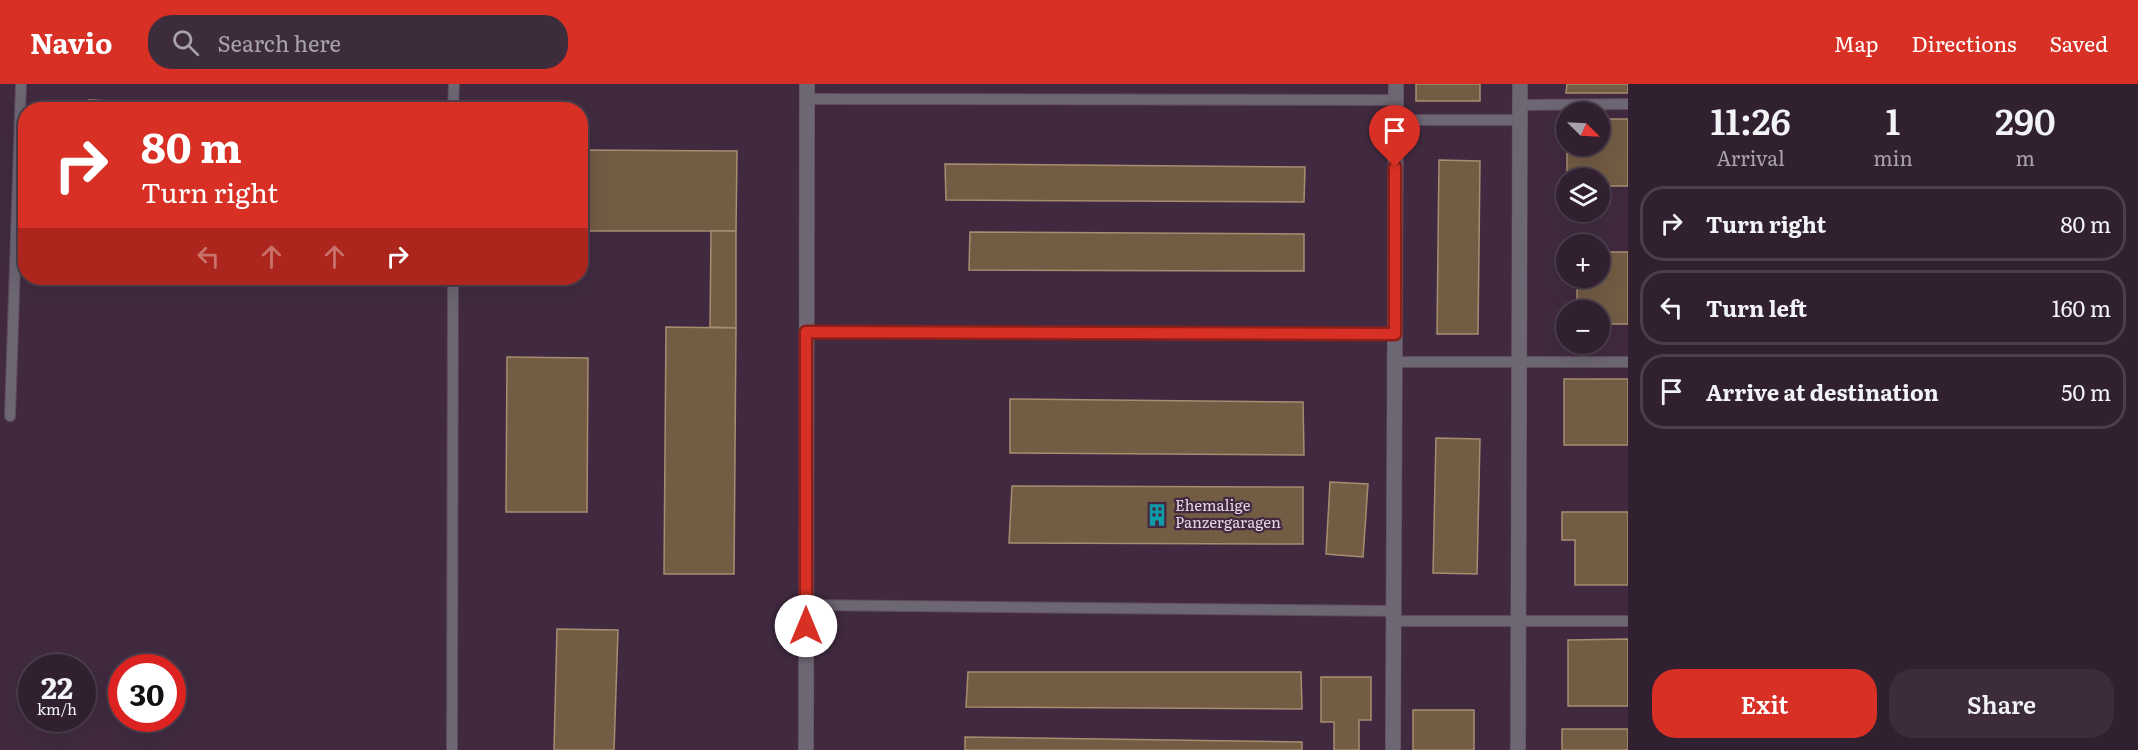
<!DOCTYPE html>
<meta charset="utf-8">
<style>
body{margin:0;font-family:Literata,serif;background:#3d2d3c;color:#f1f3f6;height:100vh;display:flex;flex-direction:column;font-size:22px;white-space:nowrap}
*{box-sizing:border-box;margin:0}
p{font-size:20px;color:#a8a3ab}
.icon{flex:none;width:33px;height:33px;fill:none;stroke:currentColor;stroke-width:2;stroke-linecap:round;stroke-linejoin:round}
.map{position:relative;flex:1;overflow:hidden}
.side{display:flex;flex-direction:column;background:#312030;width:510px}
.side>*{flex:none}
.banner{position:absolute;left:18px;top:18px;width:570px;height:183px;border-radius:24px;box-shadow:0 6px 24px #0002,0 0 0 2px #4c3e4c;background:#d93025;color:#fff;overflow:hidden}
.needle{width:39px;rotate:114deg}
.controls{position:absolute;left:1556px;top:18px;display:grid;gap:12px}
.controls a{display:grid;place-items:center;width:54px;height:54px;border-radius:50%;background:#312030;box-shadow:0 6px 24px #0002,0 0 0 2px #4c3e4c;font-size:30px}
.speed{position:absolute;left:18px;top:570px;display:flex;gap:12px;font-size:30px;font-weight:700;text-align:center}
.speed>*{display:grid;place-content:center;width:78px;height:78px;border-radius:50%;background:#312030;box-shadow:0 6px 24px #0002,0 0 0 2px #4c3e4c;line-height:1}
.speed small{font-size:15px;font-weight:400}
.speed .limit{border:9px solid #d22;background:#fff;color:#111}
.pin{position:absolute;display:grid;place-items:center;width:51px;height:51px;color:#fff;margin:-62px -26px;border-radius:50% 50% 50% 0;rotate:-45deg;box-shadow:0 0 6px #0007}
.pin .icon{rotate:45deg}
.me{position:absolute;width:66px;margin:-33px;rotate:0deg;stroke-linejoin:round;filter:drop-shadow(0 0 4px #0008)}
.turn{display:flex;align-items:center;gap:21px;height:126px;padding:0 24px;font-size:27px}
.turn .icon{width:78px;height:78px;stroke-width:2.5}
.turn b{display:block;font-size:42px;line-height:51px}
.lanes{display:flex;align-items:center;height:57px;padding:0 24px;background:#0003;justify-content:center;gap:30px;direction:ltr}
.lanes .off{opacity:.35}
.eta{display:flex;justify-content:space-evenly;align-items:center;height:102px;text-align:center}
.eta b{font-size:36px;font-weight:600;line-height:42px}
.action{display:flex;gap:12px;margin-top:auto;padding:12px 24px}
.action a{flex:1;height:69px;border-radius:24px;background:#d93025;color:#fff;font-size:24px;font-weight:600;line-height:69px;text-align:center}
.action a+a{background:#3d2d3c;color:#f1f3f6}
ul{padding:0;list-style:none}
li{display:flex;align-items:center;gap:18px;height:75px;margin:0 12px 9px;padding:0 12px;border:3px solid #4c3e4c;border-radius:24px}
li div{flex:1}
li b{display:block;font-size:22px}
li em{font-style:normal}
header{display:flex;align-items:center;gap:36px;box-sizing:border-box;height:84px;padding:0 30px;background:#d93025;color:#fff}
header strong{font-size:28px}
nav{display:flex;gap:33px;margin-inline-start:auto;font-size:21px}
.search{width:420px;height:54px;background:#3d2d3c;display:flex;align-items:center;gap:15px;box-sizing:border-box;padding:0 21px;border-radius:24px;color:#a8a3ab;font-size:22px}
main{display:flex;flex:1;min-height:0}
.map>svg:first-child{display:block}
</style>
<header>
<strong>Navio</strong>
<div class="search"><svg class="icon" aria-label="search" viewBox="0 0 24 24"><circle cx="10" cy="10" r="6"/><path d="M15 15l6 6"/></svg>Search here</div>
<nav><a>Map</a><a>Directions</a><a>Saved</a></nav>
</header>
<main>
<div class="map">
<svg width="1628" height="666" viewBox="0 0 1628 666">
<rect width="100%" height="100%" fill="#412a40"/>
<g fill="#735c44" stroke="#a68d72" stroke-width="1.5">
<rect x="1416" y="0" width="64" height="17"/>
<polygon points="1567,0 1628,0 1628,9 1566,9"/>
<polygon points="89,16 330,26 89,26"/>
<polygon points="1599,35 1628,35 1628,102 1599,102 1599,94 1567,94 1567,62 1599,62"/>
<polygon points="580,66 737,67 736,147 580,147"/>
<polygon points="1439,76 1480,77 1478,250 1437,250"/>
<polygon points="945,80 1305,83 1304,118 946,116"/>
<polygon points="711,147 736,147 736,244 710,243"/>
<polygon points="970,148 1304,150 1304,187 969,186"/>
<polygon points="1564,168 1566,168 1566,194 1599,194 1599,168 1628,168 1628,240 1599,240 1599,226 1577,226 1577,196 1564,196"/>
<polygon points="666,243 736,244 734,490 664,490"/>
<polygon points="507,273 588,274 587,428 506,428"/>
<rect x="1564" y="295" width="64" height="66"/>
<polygon points="1010,315 1303,318 1304,371 1010,369"/>
<polygon points="1436,354 1480,355 1477,490 1433,489"/>
<polygon points="1330,398 1368,400 1363,473 1326,470"/>
<polygon points="1012,402 1303,403 1303,460 1009,459"/>
<polygon points="1562,428 1628,428 1628,501 1575,501 1575,456 1562,456"/>
<polygon points="557,545 618,546 614,666 554,666"/>
<polygon points="1628,555 1628,622 1568,622 1568,556"/>
<polygon points="968,588 1301,588 1302,625 966,623"/>
<polygon points="1321,593 1371,593 1371,636 1359,636 1359,666 1334,666 1334,638 1321,638"/>
<rect x="1413" y="626" width="61" height="40"/>
<rect x="1562" y="645" width="66" height="21"/>
<polygon points="965,653 1302,658 1302,666 965,666"/>
</g>
<g fill="none" stroke-linecap="round" stroke-linejoin="round">
<g stroke="#5e495d" stroke-width="12">
<g id="service">
<polyline points="807,15 1396,16"/>
<polyline points="1520,21 1628,20"/>
<polyline points="453,26 454,0"/>
<polyline points="1396,36 1520,36"/>
<polyline points="806,248 1395,250"/>
<polyline points="1395,278 1628,278"/>
<polyline points="10,332 21,0"/>
<polyline points="806,521 1394,527"/>
<polyline points="1394,537 1628,537"/>
<polyline points="452,666 453,194"/>
</g>
</g>
<g stroke="#5e495d" stroke-width="16">
<g id="minor">
<polyline points="806,666 807,0"/>
<polyline points="1393,666 1396,0"/>
<polyline points="1518,666 1520,0"/>
</g>
</g>
<use href="#service" stroke="#6d6673" stroke-width="10"/>
<use href="#minor" stroke="#6d6673" stroke-width="15"/>
</g>
<g fill="none" stroke-linecap="round" stroke-linejoin="round">
<g stroke="#8d1f18" stroke-width="15">
<polyline id="route" points="806,542 806,248 1395,250 1395,83"/>
</g>
<use href="#route" stroke="#d93025" stroke-width="10"/>
</g>
<defs>
<g id="building-bare" transform="scale(1.8)"><path d="M-4-6H4V6H1V3H-1V6H-4ZM-2.5-4.3h1.7v1.8h-1.7ZM.8-4.3h1.7v1.8H.8ZM-2.5-1h1.7V.8h-1.7ZM.8-1h1.7V.8H.8Z" fill="#0f9aa8" stroke="#412a40" stroke-width="2.5" paint-order="stroke"/></g>
</defs>
<g fill-rule="evenodd">
<use href="#building-bare" x="1157" y="431"/>
</g>
<g text-anchor="middle" stroke-width="4.5" stroke-linejoin="round" paint-order="stroke">
<g font-size="15" fill="#e4d5e2" stroke="#412a40" text-anchor="start">
<text x="1175" y="427">Ehemalige<tspan x="1175" dy="17">Panzergaragen</tspan></text>
</g>
</g>
</svg>
<div class="controls">
<a><svg class="needle" viewBox="-14 -14 28 28"><path d="M0-13l5 13h-10z" fill="#e53935"/><path d="M0 13l5-13h-10z" fill="#a8a3ab"/></svg></a>
<a><svg class="icon" aria-label="layers" viewBox="0 0 24 24"><path d="M12 4l9 5-9 5-9-5zM3 14l9 5 9-5"/></svg></a>
<a>+</a>
<a>−</a>
</div>
<div class="speed"><div>22<small>km/h</small></div><div class="limit">30</div></div>
<div class="pin" style="left:1395px;top:83px;background:#d93025"><svg class="icon" aria-label="arrive" viewBox="0 0 24 24"><path d="M6 21V4h12l-3 4 3 4H6"/></svg></div>
<svg class="me" style="left:806px;top:542px" viewBox="-20 -20 40 40"><circle r="19" fill="#fff"/><path d="M0-13L10 11 0 6-10 11z" fill="#d93025"/></svg>
<div class="banner">
<div class="turn"><svg class="icon" aria-label="right" viewBox="0 0 24 24"><path d="M7 20v-9h11M14 6l5 5-5 5"/></svg><div><b>80 m</b>Turn right</div></div>
<div class="lanes"><svg class="icon off" aria-label="left" viewBox="0 0 24 24"><path d="M17 20v-9H6M10 6l-5 5 5 5"/></svg><svg class="icon off" aria-label="ahead" viewBox="0 0 24 24"><path d="M12 20V5M6 11l6-6 6 6"/></svg><svg class="icon off" aria-label="ahead" viewBox="0 0 24 24"><path d="M12 20V5M6 11l6-6 6 6"/></svg><svg class="icon" aria-label="right" viewBox="0 0 24 24"><path d="M7 20v-9h11M14 6l5 5-5 5"/></svg></div>
</div>
</div>
<section class="side">
<div class="eta">
<div><b>11:26</b><p>Arrival</p></div>
<div><b>1</b><p>min</p></div>
<div><b>290</b><p>m</p></div>
</div>
<ul>
<li><svg class="icon" aria-label="right" viewBox="0 0 24 24"><path d="M7 20v-9h11M14 6l5 5-5 5"/></svg><div><b>Turn right</b></div><em>80 m</em></li>
<li><svg class="icon" aria-label="left" viewBox="0 0 24 24"><path d="M17 20v-9H6M10 6l-5 5 5 5"/></svg><div><b>Turn left</b></div><em>160 m</em></li>
<li><svg class="icon" aria-label="arrive" viewBox="0 0 24 24"><path d="M6 21V4h12l-3 4 3 4H6"/></svg><div><b>Arrive at destination</b></div><em>50 m</em></li>
</ul>
<div class="action"><a>Exit</a><a>Share</a></div>
</section>
</main>
